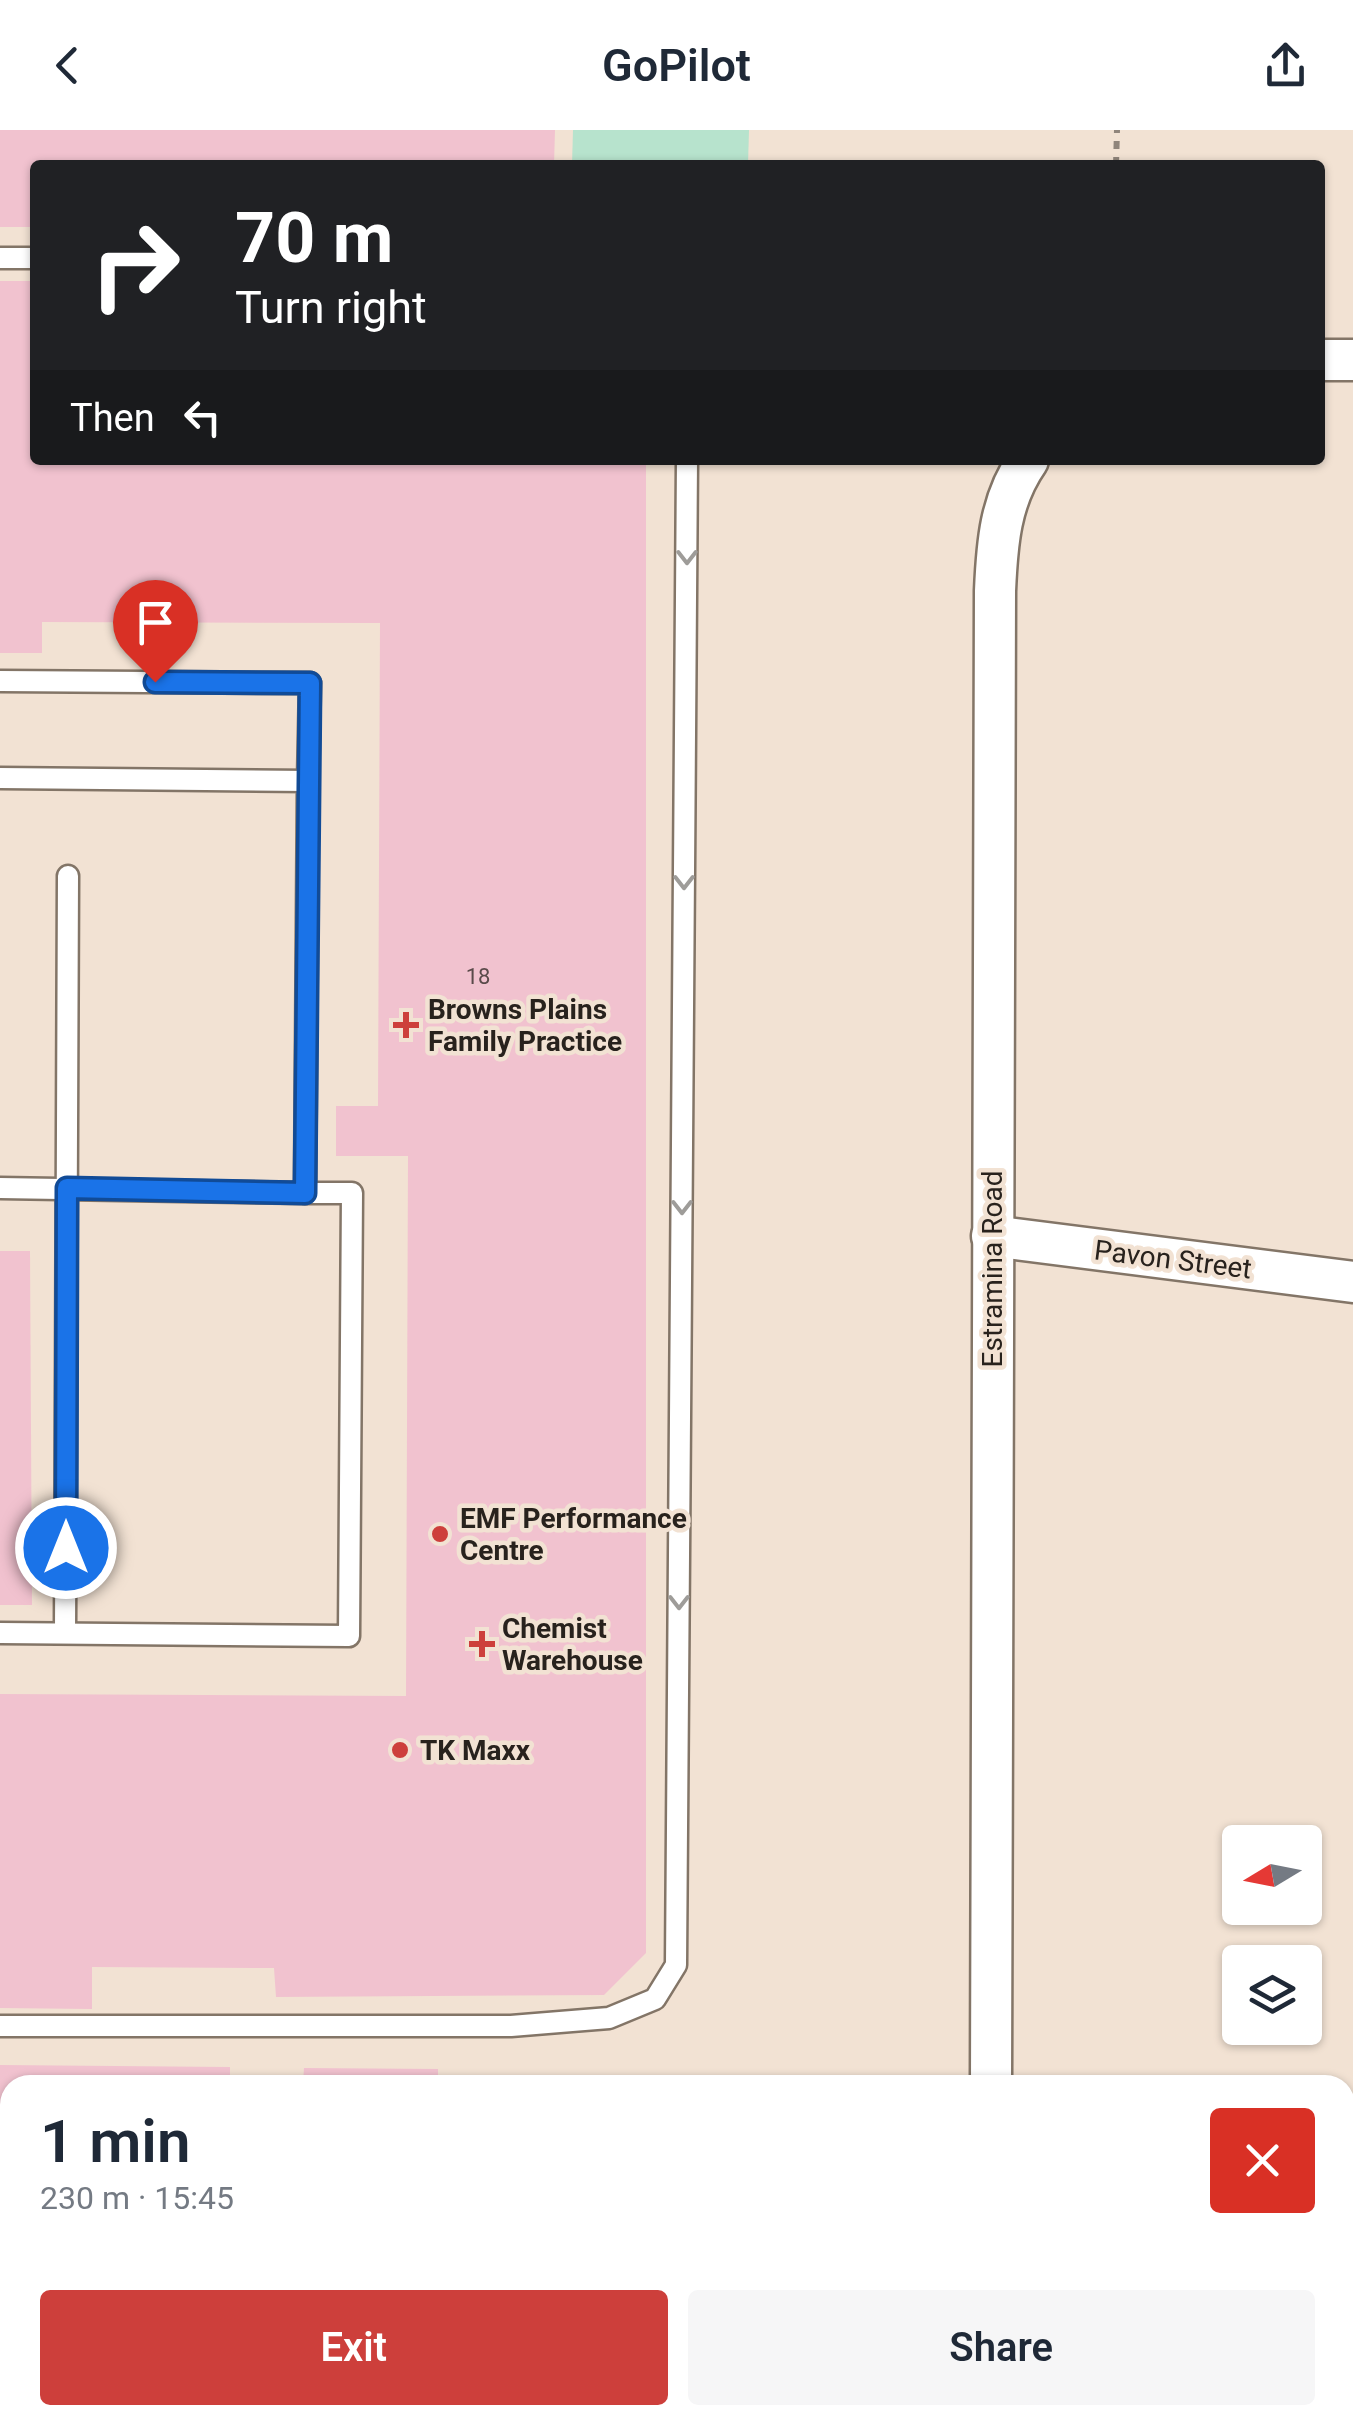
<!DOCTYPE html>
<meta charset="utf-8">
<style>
body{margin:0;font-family:Roboto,sans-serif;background:#f6f6f7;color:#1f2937;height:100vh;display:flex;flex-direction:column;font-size:38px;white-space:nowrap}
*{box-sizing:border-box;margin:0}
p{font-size:32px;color:#747a83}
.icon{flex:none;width:55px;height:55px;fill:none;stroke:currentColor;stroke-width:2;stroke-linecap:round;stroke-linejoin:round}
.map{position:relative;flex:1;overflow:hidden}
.sheet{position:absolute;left:0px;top:1945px;width:1355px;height:350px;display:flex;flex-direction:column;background:#fff;border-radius:30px 30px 0 0;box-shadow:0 2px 8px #0004}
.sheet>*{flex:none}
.guide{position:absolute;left:30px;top:30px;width:1295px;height:305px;border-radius:10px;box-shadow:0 2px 8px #0004;background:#202124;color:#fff;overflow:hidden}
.needle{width:65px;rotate:260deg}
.buttons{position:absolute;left:1222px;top:1695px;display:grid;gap:20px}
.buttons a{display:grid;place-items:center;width:100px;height:100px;border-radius:10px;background:#fff;box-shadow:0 2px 8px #0004;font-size:50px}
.pin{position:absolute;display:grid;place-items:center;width:85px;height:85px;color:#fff;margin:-102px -42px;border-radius:50% 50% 50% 0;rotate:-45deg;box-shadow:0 0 10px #0007}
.pin .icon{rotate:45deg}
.me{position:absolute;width:110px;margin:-55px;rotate:0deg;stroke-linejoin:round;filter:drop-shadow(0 0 8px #0008)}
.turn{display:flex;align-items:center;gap:35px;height:210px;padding:0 40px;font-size:45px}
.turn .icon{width:130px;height:130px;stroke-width:2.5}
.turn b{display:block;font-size:70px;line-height:85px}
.then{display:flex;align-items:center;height:95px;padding:0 40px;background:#0003;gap:20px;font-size:38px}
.round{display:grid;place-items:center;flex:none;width:105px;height:105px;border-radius:10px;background:#f6f6f7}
.summary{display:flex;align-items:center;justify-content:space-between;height:170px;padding:0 40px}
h1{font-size:60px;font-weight:600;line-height:75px}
.button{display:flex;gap:20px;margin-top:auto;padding:20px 40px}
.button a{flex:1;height:115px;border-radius:10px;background:#cd3f3b;color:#fff;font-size:40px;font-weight:600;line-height:115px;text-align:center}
.button a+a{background:#f6f6f7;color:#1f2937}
header{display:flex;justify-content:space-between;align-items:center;height:130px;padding:0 40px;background:#fff;font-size:45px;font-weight:600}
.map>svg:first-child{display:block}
</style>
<header><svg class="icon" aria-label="back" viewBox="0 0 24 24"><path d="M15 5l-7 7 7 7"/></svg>GoPilot<svg class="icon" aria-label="share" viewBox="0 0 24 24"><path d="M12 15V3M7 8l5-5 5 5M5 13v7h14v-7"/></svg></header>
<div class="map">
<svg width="1353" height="2295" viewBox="0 0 1353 2295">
<rect width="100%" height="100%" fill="#f2e2d3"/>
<polygon fill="#b7e3cd" points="573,0 749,0 748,35 572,35"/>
<g fill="#f1c2cf">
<polygon points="0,0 555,0 554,35 35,35 35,97 0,97"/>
<polygon points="0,151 35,151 35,330 646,330 646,1823 604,1865 276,1867 274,1838 92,1837 92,1879 0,1878 0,1564 406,1566 408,1026 336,1026 336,976 378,976 380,493 42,492 42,523 0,523"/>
<polygon points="0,1121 30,1121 32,1475 0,1475"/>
<polygon points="0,1935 230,1937 230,1955 10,1955 10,2090 0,2079"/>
<polygon points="304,1938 438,1939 438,1955 303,1955"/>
<rect x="554" y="2285" width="155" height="10"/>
</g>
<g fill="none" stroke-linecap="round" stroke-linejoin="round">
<g stroke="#837567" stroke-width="25">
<g id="service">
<polyline points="0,128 35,128"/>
<polyline points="0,551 310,553 308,651"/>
<polyline points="0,648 308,651 305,1063 352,1063 349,1506 0,1503"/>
<polyline points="0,1058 305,1063"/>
<polyline points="65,1503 68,746"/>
<polyline points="0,1896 511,1896 609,1888 655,1869 676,1835 687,330"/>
<polyline points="358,2295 366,2285"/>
</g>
</g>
<g stroke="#837567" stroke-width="45">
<g id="minor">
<polyline points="1320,230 1353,230"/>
<polyline points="992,1106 1353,1152"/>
<path d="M991,1955L995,461C997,414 1000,370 1028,330"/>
<polyline points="989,2295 989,2285"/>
</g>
</g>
<g stroke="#837567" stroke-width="58">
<g id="tertiary">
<polyline points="0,2161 10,2166"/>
<polyline points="0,2255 10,2254"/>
<polyline points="160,2285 178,2295"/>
<polyline points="271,2285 282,2295"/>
</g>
</g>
<g stroke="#90857b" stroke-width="6" stroke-dasharray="8 8" stroke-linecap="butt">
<polyline points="1116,35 1117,0"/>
<polyline points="0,2108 10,2117"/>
<polyline points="449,2295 454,2285"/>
</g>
<use href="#service" stroke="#fff" stroke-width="20"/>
<use href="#minor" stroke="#fff" stroke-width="40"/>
<use href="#tertiary" stroke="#fff" stroke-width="52"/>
</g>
<defs><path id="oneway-chevron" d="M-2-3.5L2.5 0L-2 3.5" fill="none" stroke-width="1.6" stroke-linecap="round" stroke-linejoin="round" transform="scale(2.5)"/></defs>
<g stroke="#9e9c99">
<use href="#oneway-chevron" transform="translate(687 427) rotate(90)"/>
<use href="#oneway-chevron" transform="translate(684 752) rotate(90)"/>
<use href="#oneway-chevron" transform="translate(682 1077) rotate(90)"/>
<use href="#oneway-chevron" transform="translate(679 1472) rotate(90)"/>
</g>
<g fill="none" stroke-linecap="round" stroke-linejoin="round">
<g stroke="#114b97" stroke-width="25">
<polyline id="route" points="66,1418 67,1058 305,1063 310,553 155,552"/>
</g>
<use href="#route" stroke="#1a73e8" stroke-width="18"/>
</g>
<g fill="#cd3f3b" stroke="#f2e2d3" stroke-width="4">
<path d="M401 880h10v10h10v10h-10v10h-10v-10h-10v-10h10z"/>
<circle cx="440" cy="1404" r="10"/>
<path d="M477 1499h10v10h10v10h-10v10h-10v-10h-10v-10h10z"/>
<circle cx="400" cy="1620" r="10"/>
</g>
<g text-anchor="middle" stroke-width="9" stroke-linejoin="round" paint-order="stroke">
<g font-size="22" fill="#5a4a4a">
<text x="478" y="854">18</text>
</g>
<g font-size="28" font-weight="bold" fill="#28221d" stroke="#f2e2d3" text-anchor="start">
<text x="428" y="889">Browns Plains<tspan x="428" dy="32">Family Practice</tspan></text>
<text x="460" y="1398">EMF Performance<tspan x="460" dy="32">Centre</tspan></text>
<text x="502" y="1508">Chemist<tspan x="502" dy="32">Warehouse</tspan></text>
<text x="420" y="1630">TK Maxx</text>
</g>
<g font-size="28" fill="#28221d" stroke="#f2e2d3">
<text transform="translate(1173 1129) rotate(7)" y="10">Pavon Street</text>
<text transform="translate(992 1139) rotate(-90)" y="10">Estramina Road</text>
</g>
</g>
</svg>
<div class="buttons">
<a><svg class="needle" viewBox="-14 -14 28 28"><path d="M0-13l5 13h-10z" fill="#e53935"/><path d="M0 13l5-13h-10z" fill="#747a83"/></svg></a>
<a><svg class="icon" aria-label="layers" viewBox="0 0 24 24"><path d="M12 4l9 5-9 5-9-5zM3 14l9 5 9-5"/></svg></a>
</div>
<div class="pin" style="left:155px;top:552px;background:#d93025"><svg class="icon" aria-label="arrive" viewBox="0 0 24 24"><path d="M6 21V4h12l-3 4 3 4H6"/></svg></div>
<svg class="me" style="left:66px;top:1418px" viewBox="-20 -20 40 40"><circle r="17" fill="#1a73e8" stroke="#fff" stroke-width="3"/><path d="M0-11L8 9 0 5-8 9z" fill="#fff"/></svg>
<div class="guide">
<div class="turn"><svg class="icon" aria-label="right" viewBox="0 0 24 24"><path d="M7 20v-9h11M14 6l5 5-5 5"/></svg><div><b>70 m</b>Turn right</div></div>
<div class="then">Then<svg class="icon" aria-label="left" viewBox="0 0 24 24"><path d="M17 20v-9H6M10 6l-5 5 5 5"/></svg></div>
</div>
<section class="sheet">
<div class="summary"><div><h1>1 min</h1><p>230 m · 15:45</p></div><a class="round" style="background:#d93025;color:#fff"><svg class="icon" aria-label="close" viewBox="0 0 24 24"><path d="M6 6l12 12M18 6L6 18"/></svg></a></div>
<div class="button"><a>Exit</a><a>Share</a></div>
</section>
</div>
